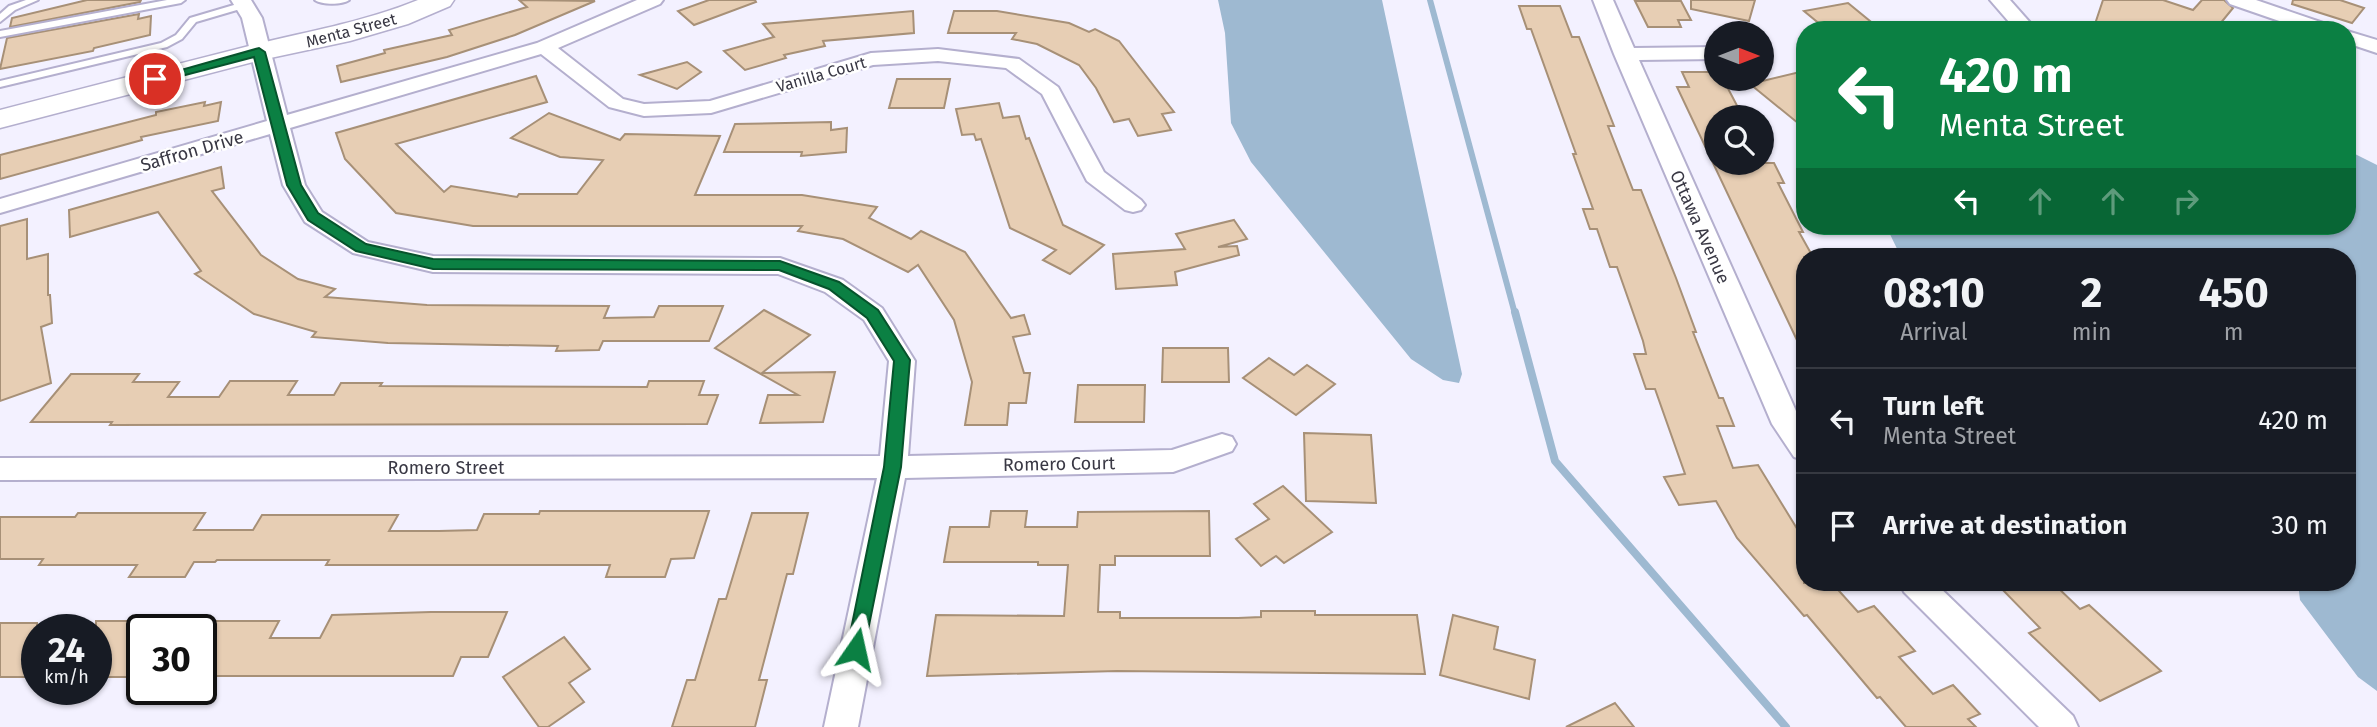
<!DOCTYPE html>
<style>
body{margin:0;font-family:"Fira Sans",sans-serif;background:#242831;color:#f1f3f6;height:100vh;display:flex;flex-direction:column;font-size:26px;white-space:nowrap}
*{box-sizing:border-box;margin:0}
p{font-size:23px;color:#9ea1a6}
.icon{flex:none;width:38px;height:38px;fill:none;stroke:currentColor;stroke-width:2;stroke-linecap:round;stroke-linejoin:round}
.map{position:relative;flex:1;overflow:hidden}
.panel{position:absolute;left:1796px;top:248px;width:560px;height:343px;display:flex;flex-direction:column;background:#171b24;border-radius:28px;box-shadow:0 2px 5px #0004}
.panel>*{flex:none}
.hud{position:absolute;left:1796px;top:21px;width:560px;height:214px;border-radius:28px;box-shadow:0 2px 5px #0004;background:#0b8043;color:#fff;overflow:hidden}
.needle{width:46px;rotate:90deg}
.controls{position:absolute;left:1704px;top:21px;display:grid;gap:14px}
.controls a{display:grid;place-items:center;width:70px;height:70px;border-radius:50%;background:#171b24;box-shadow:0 2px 5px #0004;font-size:35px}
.speed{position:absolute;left:21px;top:614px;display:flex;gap:14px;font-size:35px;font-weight:700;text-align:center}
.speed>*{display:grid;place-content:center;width:91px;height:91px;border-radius:50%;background:#171b24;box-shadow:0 2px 5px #0004;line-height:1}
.speed small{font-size:18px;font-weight:400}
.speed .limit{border:4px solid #111;border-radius:10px;background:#fff;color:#111}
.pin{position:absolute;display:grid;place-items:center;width:60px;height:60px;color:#fff;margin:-30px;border:4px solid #fff;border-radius:50%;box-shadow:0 2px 7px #0007}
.me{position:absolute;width:77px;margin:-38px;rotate:11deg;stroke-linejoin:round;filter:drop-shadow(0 0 5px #0008)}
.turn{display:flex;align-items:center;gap:24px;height:147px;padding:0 28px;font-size:32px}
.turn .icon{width:91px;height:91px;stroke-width:2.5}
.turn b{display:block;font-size:49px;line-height:60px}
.lanes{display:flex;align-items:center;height:66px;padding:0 28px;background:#0003;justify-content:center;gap:35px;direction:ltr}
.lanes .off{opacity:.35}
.eta{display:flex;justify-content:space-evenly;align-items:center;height:119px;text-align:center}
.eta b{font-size:42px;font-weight:700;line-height:49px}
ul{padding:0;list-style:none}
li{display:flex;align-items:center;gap:21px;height:105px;padding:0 28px;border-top:2px solid #363941}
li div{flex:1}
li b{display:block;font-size:26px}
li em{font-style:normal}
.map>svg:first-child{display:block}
</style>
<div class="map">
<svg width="2377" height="727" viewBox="0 0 2377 727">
<rect width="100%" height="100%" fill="#f3f1ff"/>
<g fill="#9eb9d1">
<polygon points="1218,0 1382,0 1462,374 1459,383 1443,380 1411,359 1251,162 1231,123 1225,33"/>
<polygon points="2347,150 2377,165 2377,691 2358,677 2300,600 2298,583 2347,583 2347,257 1901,257 1886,226 2347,226"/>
</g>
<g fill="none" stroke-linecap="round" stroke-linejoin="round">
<polyline stroke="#9eb9d1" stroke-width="6" points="1430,0 1515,314"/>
<polyline stroke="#9eb9d1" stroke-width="8" points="1515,312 1555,461 1786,727"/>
</g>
<g fill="#e7ceb4" stroke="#a79077" stroke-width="2">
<polygon points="87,0 141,0 140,2 10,27 12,18"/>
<polygon points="519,0 595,1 515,35 447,57 341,82 337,66 385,53 384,50 452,35 449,30 527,7"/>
<polygon points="709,0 755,0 756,2 694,25 678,11"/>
<polygon points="1691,0 1755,0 1749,21 1691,9"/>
<polygon points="2103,0 2163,0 2193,10 2202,0 2224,0 2233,8 2215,30 2093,30"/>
<polygon points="2293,0 2340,0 2364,8 2352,23 2292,4"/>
<polygon points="1635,1 1681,1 1691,20 1678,20 1681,27 1648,27"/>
<polygon points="1848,3 1876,26 1852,30 1827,30 1804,11"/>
<polygon points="1519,6 1560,6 1572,37 1579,37 1614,126 1608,126 1633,190 1641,190 1676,278 1696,332 1693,332 1719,398 1723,398 1734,426 1717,426 1733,468 1758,465 1804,540 1804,583 1832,583 1858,612 1874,606 1915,651 1899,657 1933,694 1953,685 1980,714 1968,719 1976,727 1906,727 1880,697 1877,698 1807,615 1804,616 1737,538 1716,501 1679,505 1664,477 1685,474 1655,389 1646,389 1634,354 1646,354 1643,341 1617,267 1610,267 1597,229 1590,229 1583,209 1593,209 1573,154 1576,154 1531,29 1527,29"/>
<polygon points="913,11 914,33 823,41 825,46 784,55 786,58 745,70 724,51 774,37 763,24"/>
<polygon points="954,11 997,11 1069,23 1089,32 1095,29 1119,41 1174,112 1162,114 1171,130 1138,136 1129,119 1114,122 1096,88 1079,65 1037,44 1012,39 1016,33 948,33"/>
<polygon points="139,14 138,19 151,16 150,35 94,48 93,51 0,69 7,38"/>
<polygon points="687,62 701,72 677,89 640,75"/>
<polygon points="1804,71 1804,128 1750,84"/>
<polygon points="1682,72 1717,72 1717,79 1723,79 1743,117 1717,117 1717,163 1774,163 1784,183 1778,183 1803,232 1799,232 1813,257 1804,257 1804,355 1677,87 1689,87"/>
<polygon points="536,76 547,102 396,144 444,192 451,186 517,197 519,194 577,194 603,160 560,157 511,138 549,113 620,140 625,134 720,136 695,195 802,195 877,207 869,218 911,239 921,231 965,252 1011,318 1024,315 1030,334 1013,337 1024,373 1030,373 1026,403 1009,403 1007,425 965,425 972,382 954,320 918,265 908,272 843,239 798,231 802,226 473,226 396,213 345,159 336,133"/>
<polygon points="897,79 950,79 944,108 889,108"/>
<polygon points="205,102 204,106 221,102 218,121 141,137 142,140 0,179 0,155 156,115 156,112"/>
<polygon points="999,103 1003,118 1019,116 1026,139 1029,138 1063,225 1104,245 1070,274 1043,260 1056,250 1010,228 981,139 976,140 974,134 962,135 956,109"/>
<polygon points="831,122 831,130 847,128 846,152 801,156 802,152 724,152 735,124"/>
<polygon points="221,167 224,188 212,191 261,255 298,279 335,289 325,297 427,305 609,306 604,318 654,317 659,306 723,306 709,341 603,341 599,350 556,351 558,346 388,343 312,337 316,332 254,314 195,274 201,271 158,212 70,237 69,210"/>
<polygon points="27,219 27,259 48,254 48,295 50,295 52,323 41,327 51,383 0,401 0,226"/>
<polygon points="1234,220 1247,239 1218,247 1237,246 1239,255 1175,272 1177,285 1116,289 1113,254 1185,249 1176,234"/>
<polygon points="764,310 810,335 762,373 835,372 823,422 760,423 768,395 798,395 715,348"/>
<polygon points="1163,348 1228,348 1229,382 1162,382"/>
<polygon points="1269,358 1294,375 1307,365 1335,384 1296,415 1243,378"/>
<polygon points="71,374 139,374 133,382 179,382 168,397 219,397 230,381 297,381 288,395 334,395 341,383 382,383 380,386 647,387 649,381 704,381 699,395 718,395 707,424 110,425 112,422 31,422"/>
<polygon points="1078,385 1145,385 1144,422 1075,422"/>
<polygon points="1304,433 1371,435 1376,503 1306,501"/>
<polygon points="1283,486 1332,532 1284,563 1276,556 1261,566 1236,539 1269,519 1254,504"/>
<polygon points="540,511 709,511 694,558 671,559 665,577 606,577 610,565 326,565 329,560 217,560 215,562 194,562 185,577 129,577 137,565 39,565 43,559 0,559 0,517 75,517 78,513 205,513 194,530 253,530 262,515 398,515 389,531 439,531 477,530 484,514 539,514"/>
<polygon points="991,511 1027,511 1025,527 1077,527 1078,512 1209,511 1210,556 1115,556 1115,565 1100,565 1098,612 1120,612 1120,618 1238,618 1261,617 1261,611 1315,611 1315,615 1417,615 1425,674 1117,671 927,676 936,615 1064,616 1068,565 1038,565 1038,562 944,562 950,527 989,527"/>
<polygon points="752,513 808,513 793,574 787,574 759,680 767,680 755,727 672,727 687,680 695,680 719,599 726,599"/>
<polygon points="1996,583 2053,583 2080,609 2089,605 2161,671 2100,701 2029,633 2040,628"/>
<polygon points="431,612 507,612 488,657 461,657 453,676 201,676 201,621 279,621 270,638 320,638 332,615"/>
<polygon points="1453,615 1498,627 1494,649 1535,660 1529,699 1440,675"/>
<rect x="96" y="621" width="46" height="56"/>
<rect x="0" y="623" width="37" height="54"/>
<polygon points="564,637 590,669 569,683 584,702 548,727 539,727 503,677"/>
<polygon points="1615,703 1634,727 1566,727"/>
</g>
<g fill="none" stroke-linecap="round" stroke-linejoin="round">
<g stroke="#b4afce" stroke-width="4">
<g id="lane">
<polygon points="26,0 38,0 15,10 0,22 0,14 9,6"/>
<polygon points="167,0 185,0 181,3 0,37 0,31"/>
<path d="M315,0H349C342,5 322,5 315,0Z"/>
<polygon points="244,2 248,5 247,7 196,22 182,39 167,47 0,87 0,81 161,43 176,35 190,18"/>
</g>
</g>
<g stroke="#b4afce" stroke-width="4">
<g id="street">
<polygon points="231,0 251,0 262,18 287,115 537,43 637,0 663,0 660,4 558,48 623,99 644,104 710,101 871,53 938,49 1019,59 1058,87 1104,172 1141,200 1145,205 1141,210 1133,212 1125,210 1087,181 1042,94 1006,68 938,61 873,65 711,113 644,116 609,107 541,54 290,128 305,185 322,212 368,242 433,256 780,258 843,280 882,308 915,361 908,456 1172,450 1222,434 1232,437 1236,444 1232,451 1173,472 905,478 858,727 824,727 877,478 0,480 0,458 880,456 889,361 864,320 825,292 778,274 433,272 353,253 305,222 283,185 270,134 0,213 0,199 267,121 242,18"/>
<polygon points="1593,0 1613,0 1634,48 1717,47 1717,59 1639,60 1804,429 1804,460 1794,457 1772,424 1614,54"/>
<polygon points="1990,0 2010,0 2033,26 2030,30 2016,30"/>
<polygon points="2227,0 2256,0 2332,26 2335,30 2305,30 2230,4"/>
<polygon points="2347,31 2377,40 2377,53 2347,43"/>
<polygon points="1900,583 1935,583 2073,716 2078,727 2039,727 1904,592"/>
</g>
</g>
<g stroke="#b4afce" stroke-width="3">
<path id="secondary" d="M418,0H454L450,6L408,24L350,41L261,60L0,128V110C84,88 169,66 253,45C309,31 364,22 418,0Z"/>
</g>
<use href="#lane" fill="#fff" fill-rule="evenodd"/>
<use href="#street" fill="#fff" fill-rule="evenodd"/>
<use href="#secondary" fill="#fff" fill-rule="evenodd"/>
</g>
<polygon fill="#0b8043" stroke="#07532c" stroke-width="2" points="259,48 265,52 301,185 318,213 366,244 433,259 780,261 839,282 878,310 910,360 901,467 863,655 856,657 850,655 847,649 884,467 894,361 867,318 829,289 779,270 433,269 356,251 308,220 287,185 254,57 155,83 149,79"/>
<g text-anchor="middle" stroke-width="5" stroke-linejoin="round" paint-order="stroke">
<g font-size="16" fill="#393844" stroke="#fff">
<text transform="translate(351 30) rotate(-15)" y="6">Menta Street</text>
<text transform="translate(821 74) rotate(-16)" y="6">Vanilla Court</text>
</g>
<g font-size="18" fill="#393844" stroke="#fff">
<text transform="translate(192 151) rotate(-16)" y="6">Saffron Drive</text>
<text transform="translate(1700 227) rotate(66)" y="6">Ottawa Avenue</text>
<text transform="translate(1059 464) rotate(-1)" y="6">Romero Court</text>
<text x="446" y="474">Romero Street</text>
</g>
</g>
</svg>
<div class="controls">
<a><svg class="needle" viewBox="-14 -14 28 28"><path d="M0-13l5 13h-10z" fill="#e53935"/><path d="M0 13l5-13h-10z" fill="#9ea1a6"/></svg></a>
<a><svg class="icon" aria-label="search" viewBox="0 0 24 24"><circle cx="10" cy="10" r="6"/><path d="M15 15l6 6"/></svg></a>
</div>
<div class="speed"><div>24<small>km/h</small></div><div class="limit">30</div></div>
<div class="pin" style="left:155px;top:79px;background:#d93025"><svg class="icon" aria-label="arrive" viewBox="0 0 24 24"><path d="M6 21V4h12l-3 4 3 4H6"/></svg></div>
<svg class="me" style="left:856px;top:649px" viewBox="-20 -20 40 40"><path d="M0-17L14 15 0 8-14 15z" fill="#0b8043" stroke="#fff" stroke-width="4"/></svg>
<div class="hud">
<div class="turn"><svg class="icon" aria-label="left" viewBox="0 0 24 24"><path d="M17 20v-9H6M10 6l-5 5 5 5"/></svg><div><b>420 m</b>Menta Street</div></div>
<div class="lanes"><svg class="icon" aria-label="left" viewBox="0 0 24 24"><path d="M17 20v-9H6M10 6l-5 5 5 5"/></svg><svg class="icon off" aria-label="ahead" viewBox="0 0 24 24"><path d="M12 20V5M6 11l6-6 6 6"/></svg><svg class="icon off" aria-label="ahead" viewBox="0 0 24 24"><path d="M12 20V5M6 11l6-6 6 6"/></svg><svg class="icon off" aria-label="right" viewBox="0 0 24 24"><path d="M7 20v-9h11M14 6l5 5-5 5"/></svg></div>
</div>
<section class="panel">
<div class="eta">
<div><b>08:10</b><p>Arrival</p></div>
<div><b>2</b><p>min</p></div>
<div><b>450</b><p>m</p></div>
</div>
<ul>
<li><svg class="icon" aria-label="left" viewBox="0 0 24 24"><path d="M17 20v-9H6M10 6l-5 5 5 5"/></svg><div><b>Turn left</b><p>Menta Street</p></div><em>420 m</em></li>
<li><svg class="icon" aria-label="arrive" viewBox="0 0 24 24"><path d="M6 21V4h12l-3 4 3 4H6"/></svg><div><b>Arrive at destination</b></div><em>30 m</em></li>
</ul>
</section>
</div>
